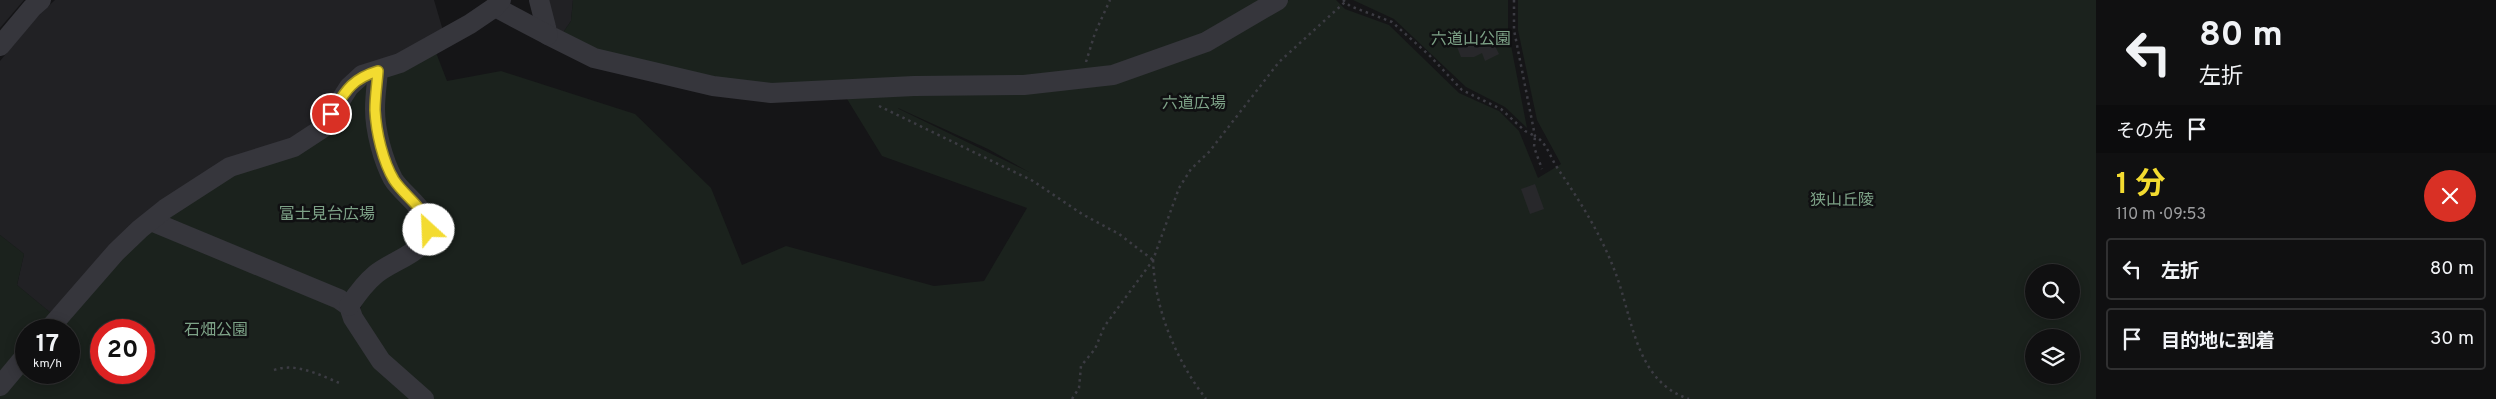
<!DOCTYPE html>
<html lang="ja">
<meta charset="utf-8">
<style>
body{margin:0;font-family:Overpass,"Noto Sans JP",sans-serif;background:#19191a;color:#f1f3f6;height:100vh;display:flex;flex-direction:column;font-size:19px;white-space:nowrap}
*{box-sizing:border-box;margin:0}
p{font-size:16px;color:#9c9d9f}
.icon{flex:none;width:28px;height:28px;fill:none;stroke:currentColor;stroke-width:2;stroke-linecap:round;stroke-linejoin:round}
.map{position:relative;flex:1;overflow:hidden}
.sheet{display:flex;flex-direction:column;background:#101011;width:400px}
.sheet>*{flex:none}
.guide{background:#101011;color:#f1f3f6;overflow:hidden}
.controls{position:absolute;left:2025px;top:264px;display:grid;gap:10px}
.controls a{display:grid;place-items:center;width:55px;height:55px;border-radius:50%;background:#101011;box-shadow:0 2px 12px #0003,0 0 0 1px #303031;font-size:25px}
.speed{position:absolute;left:15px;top:319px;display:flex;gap:10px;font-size:25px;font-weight:700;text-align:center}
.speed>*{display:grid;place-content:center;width:65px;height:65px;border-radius:50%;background:#101011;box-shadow:0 2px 12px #0003,0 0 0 1px #303031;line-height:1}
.speed small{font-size:12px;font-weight:400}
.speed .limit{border:8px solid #d22;background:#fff;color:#111}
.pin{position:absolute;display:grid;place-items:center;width:42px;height:42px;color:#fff;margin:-21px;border:2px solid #fff;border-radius:50%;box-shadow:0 1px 5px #0007}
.me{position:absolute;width:55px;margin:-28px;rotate:335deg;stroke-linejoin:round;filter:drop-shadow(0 0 4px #0008)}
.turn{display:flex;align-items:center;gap:18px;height:105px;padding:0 20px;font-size:22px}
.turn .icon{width:65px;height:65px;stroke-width:2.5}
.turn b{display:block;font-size:35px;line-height:42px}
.then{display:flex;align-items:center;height:48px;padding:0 20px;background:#0003;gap:10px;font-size:19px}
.round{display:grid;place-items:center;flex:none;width:52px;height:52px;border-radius:26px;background:#19191a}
.overview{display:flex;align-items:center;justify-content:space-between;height:85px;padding:0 20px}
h1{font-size:30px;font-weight:700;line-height:38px;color:#f3db30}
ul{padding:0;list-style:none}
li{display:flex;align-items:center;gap:15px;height:62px;margin:0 10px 8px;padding:0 10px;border:2px solid #303031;border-radius:5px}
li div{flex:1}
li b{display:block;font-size:19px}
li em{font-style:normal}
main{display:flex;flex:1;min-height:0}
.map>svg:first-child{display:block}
</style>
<main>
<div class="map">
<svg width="2096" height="399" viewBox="0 0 2096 399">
<rect width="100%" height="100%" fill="#151517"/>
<g fill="#212124">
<polygon points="0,0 24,0 0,28"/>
<polygon points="55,0 434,0 444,34 52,314 17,285 24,254 0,235 0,61 34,20"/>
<polygon points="546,0 573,0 571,21 560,37"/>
</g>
<g fill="#1b221d" fill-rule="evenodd">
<polygon points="573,0 1267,0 1202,39 1112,70 1054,79 772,88 599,53 560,37 571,21"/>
<path d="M1289,0H1336L1345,9L1389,25L1459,93L1499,111L1519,131L1538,178L1561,164L1537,120L1518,30V0H2096V399H434L390,361L359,317L364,294L433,239L404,187L383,133V84L388,77L435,50L447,81L501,71L635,114L711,188L742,265L786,246L934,286L984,281L1027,208L882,156L844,94L1056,87L1222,39ZM898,108L988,149L1029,172L899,109ZM2034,272H2071V310H2034ZM2034,338H2071V375H2034Z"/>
<polygon points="1353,0 1508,0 1508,30 1527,128 1505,107 1466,87 1394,19"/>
<polygon points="365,82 370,84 371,114 414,211 420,232 416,240 347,295 165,216 232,171 295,151"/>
<path d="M157,230L339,306L416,399H0V393L26,361V372H69V330H54L146,231ZM101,330H144V372H101Z"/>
<polygon points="0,235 24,254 17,285 52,314 39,330 26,330 26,346 0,377"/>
</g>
<g fill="#28282b">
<polygon points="1488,32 1499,54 1485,61 1482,53 1474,57 1461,57 1457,47"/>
<polygon points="1535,184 1544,209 1530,214 1521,189"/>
</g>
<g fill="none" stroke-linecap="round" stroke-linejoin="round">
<g stroke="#3c3c43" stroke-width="2.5" stroke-dasharray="2.5 4" stroke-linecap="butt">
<polyline points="1343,0 1350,6 1392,22 1429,55 1462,90 1501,109 1525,131 1535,136 1534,147 1542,169"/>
<path d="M1514,0V30L1535,136C1547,143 1550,157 1558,169C1580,201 1600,233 1614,269C1633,316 1634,381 1689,399"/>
<polyline points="1086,62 1095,33 1110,0"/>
<polyline points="879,106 1033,181 1082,214 1119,234 1153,260"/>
<path d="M1153,260C1155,310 1176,360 1206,399"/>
<path d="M274,370C296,362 322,376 342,384"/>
<polyline points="1072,399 1079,388 1081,366 1095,349 1104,327 1153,260 1179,188 1191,169 1209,152 1279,62 1345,2"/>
</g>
<g stroke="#36363c" stroke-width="20">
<polyline points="539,0 548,35 594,58 713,86 771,93 914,86 1024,85 1113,75 1206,42 1278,0"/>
<polyline points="495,7 548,35"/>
<polyline points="0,46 32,8 41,0"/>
<polyline points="151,221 339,299 349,306 353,318 381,361 424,399"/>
<path d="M349,306C357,294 365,283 376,274C391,262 416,255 426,239C439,216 403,196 393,179C383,160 375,131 375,109C375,96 377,83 378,71"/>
<polyline points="48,330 116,252 140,229 165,209 230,167 294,147 323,128 349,87 362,75 400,63 470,24 495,7 501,0"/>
<polyline points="0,386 26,355"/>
</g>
</g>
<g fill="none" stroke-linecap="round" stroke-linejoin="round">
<g stroke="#9e8e1f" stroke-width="12">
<path id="route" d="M331,114C345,92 351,79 378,71C377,84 375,97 375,110C376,132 383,162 394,180C405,197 427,209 429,230"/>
</g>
<use href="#route" stroke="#f3db30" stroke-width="9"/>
</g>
<g text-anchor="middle" stroke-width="5" stroke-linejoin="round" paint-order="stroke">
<g font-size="16" fill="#7da287" stroke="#101012">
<text x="1471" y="44">六道山公園</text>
<text x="1194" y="108">六道広場</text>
<text x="1842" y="205">狭山丘陵</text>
<text x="327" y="219">富士見台広場</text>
<text x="216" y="335">石畑公園</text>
</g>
</g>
</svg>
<div class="controls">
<a><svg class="icon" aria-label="search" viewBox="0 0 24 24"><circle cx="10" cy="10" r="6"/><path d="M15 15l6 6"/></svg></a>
<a><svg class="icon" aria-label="layers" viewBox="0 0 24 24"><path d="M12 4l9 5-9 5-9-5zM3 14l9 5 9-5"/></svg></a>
</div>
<div class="speed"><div>17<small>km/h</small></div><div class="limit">20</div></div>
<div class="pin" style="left:331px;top:114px;background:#d93025"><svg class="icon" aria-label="arrive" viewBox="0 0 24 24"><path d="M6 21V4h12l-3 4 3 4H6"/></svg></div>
<svg class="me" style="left:429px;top:230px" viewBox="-20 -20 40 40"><circle r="19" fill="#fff"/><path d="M0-13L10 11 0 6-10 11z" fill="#f3db30"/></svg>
</div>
<section class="sheet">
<div class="guide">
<div class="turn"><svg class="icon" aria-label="left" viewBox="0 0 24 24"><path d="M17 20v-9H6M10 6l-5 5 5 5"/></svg><div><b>80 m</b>左折</div></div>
<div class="then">その先<svg class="icon" aria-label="arrive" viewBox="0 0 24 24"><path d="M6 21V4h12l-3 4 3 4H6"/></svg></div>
</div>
<div class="overview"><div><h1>1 分</h1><p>110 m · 09:53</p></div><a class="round" style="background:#d93025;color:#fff"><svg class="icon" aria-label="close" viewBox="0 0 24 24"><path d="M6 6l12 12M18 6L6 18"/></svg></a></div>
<ul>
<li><svg class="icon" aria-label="left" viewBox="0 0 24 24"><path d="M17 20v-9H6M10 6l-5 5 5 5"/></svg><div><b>左折</b></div><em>80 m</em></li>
<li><svg class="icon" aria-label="arrive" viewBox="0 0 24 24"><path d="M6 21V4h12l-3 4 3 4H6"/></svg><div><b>目的地に到着</b></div><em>30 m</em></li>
</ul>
</section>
</main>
